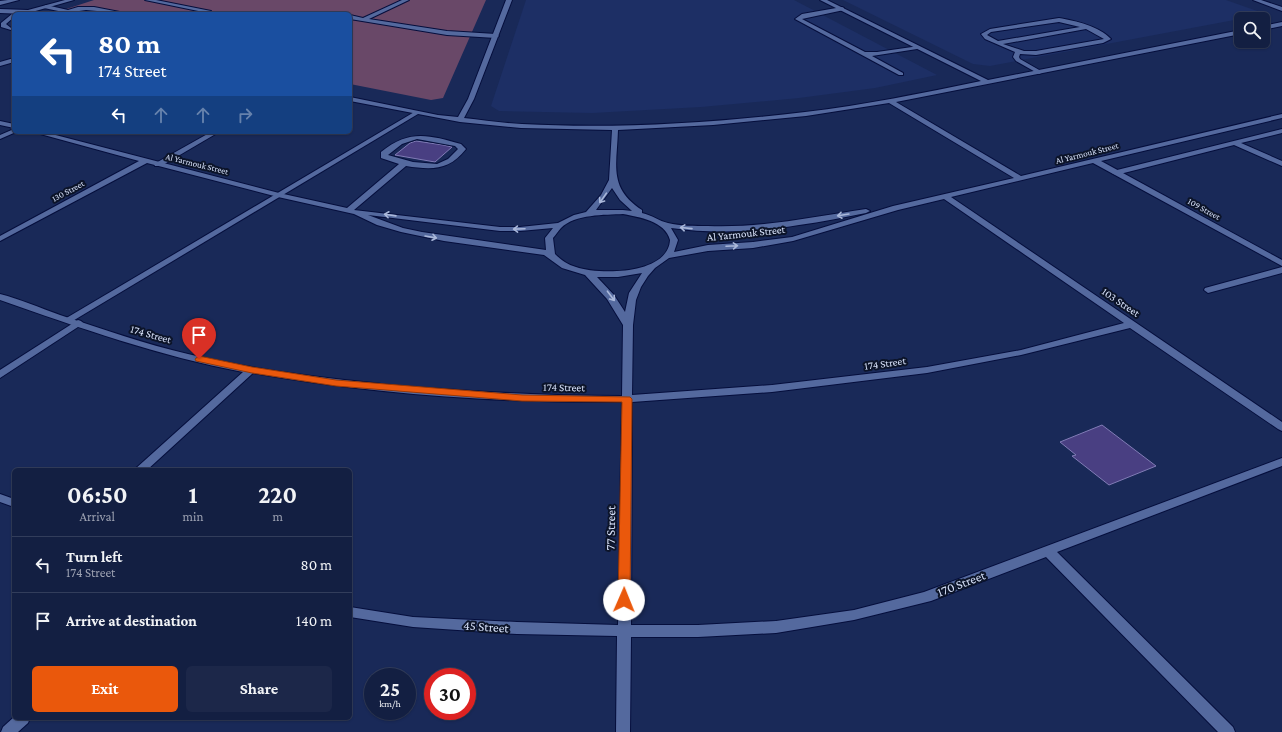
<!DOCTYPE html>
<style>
body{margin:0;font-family:"Crimson Pro",serif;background:#1c2749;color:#f1f3f6;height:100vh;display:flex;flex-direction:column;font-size:15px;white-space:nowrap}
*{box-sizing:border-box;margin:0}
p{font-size:13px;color:#9da2b2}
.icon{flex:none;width:22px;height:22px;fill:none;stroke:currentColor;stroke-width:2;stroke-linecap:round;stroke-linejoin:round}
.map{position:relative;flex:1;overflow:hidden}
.details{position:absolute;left:12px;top:468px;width:340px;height:252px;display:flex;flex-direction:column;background:#131f42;border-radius:6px;box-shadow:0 1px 3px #0004,0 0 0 1px #323d5b}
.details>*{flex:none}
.hud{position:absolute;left:12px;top:12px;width:340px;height:122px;border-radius:6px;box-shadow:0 1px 3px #0004,0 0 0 1px #323d5b;background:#1a4fa0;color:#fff;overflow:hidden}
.tools{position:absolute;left:1234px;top:12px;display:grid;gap:8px}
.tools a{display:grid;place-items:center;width:36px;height:36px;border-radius:6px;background:#131f42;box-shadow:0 1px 3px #0004,0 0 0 1px #323d5b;font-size:20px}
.speed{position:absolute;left:364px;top:668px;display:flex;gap:8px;font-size:20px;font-weight:700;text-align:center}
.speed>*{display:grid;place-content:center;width:52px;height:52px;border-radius:50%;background:#131f42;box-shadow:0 1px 3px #0004,0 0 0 1px #323d5b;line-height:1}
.speed small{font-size:10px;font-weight:400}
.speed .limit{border:6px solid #d22;background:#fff;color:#111}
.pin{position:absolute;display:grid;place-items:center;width:34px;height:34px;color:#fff;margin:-41px -17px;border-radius:50% 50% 50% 0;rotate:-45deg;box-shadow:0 0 4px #0007}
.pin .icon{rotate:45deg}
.me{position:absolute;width:44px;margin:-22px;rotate:1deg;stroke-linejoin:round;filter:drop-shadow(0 0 3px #0008)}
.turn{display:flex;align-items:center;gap:14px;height:84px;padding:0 20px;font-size:18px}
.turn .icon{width:52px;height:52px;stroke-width:2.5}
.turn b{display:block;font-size:28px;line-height:34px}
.lanes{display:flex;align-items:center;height:38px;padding:0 20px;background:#0003;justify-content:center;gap:20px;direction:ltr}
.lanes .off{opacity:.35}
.eta{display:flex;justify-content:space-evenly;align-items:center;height:68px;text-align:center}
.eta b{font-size:24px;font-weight:700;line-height:28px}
.action{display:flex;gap:8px;margin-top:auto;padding:8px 20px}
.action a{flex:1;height:46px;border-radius:6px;background:#ea580c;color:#fff;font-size:16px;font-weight:700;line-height:46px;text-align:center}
.action a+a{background:#1c2749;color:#f1f3f6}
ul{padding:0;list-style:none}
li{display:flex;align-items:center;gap:12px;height:56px;padding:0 20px;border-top:1px solid #323d5b}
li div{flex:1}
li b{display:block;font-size:15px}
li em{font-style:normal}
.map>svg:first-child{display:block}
</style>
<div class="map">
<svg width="1282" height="732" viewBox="0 0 1282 732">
<rect width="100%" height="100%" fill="#192958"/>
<g fill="#1d2f65">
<polygon points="526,0 794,0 937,75 875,88 799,98 701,107 592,113 499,111 491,106"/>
<polygon points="843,0 1226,0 1260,12 1261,15 990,66 973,64"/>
</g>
<polygon fill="#694868" points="94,0 486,0 443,98 431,100 350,84 350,14 51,14"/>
<g fill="#493f82" stroke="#817cb6">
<polygon points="416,141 443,145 452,147 435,162 395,155 410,143"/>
<polygon points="1102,425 1156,466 1109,485 1072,456 1076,455 1060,442"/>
</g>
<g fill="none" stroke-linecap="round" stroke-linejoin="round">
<g stroke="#050e3c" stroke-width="2">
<g id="service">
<polygon points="145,0 156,0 211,11 208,13"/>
<polygon points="402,0 409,0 369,19 447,31 496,34 499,36 496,38 447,35 350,19 350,15 363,18"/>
<polygon points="46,5 68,10 78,7 94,7 130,14 86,10 59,14 63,12 44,8 43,7"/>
<polygon points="842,7 844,8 844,10 802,19 865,52 877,52 919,46 920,47 917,49 872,56 903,73 903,75 899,75 795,19 802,14"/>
<path d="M1059,18C1076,21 1099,26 1111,39L1103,43L1036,55L1020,54L1019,57L1020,59L1041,71V73L1039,74L1016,61L1013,57L1015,52L985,39L981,34L990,29ZM1059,22L1080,27L998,41L987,35L991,32ZM1086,29L1104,39L1036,51H1024L1003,44Z"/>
<polygon points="14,58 14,62 0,66 0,62"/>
<polygon points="416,111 419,113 418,114 71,322 65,322 63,320"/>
<polygon points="1282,129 1282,133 1241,143 1282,161 1282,166 1234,145 1116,175 1112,173 1113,171"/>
<polygon points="211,132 219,132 161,166 155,166 154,164"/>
<polygon points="1282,267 1282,273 1208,293 1204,290 1205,288"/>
<polygon points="78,320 81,321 83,323 81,325 0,378 0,370"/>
<polygon points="14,717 30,718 28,723 18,732 1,732 3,727"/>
</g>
</g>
<g stroke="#050e3c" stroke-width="2">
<g id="minor">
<polygon points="65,0 74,0 25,14 0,13 0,9 28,10"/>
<path d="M506,0H512L474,99L464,118C483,120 503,123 522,124C616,129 711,123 805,112C864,105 923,93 981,81L820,0H827L988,80L1241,30V34L896,102L1021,176L1282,114V118L1101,161L1282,260V266L1093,163L951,197L1282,422V431L1278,429L1130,328L1021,355L927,373L772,392L632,402L631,625H698L776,621L854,610L924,592L1282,458V466L1057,552L1233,727L1235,732H1218L1046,557L931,601L854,620L776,633L698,637H631L630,732H616L617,636L517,634L413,627L350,617V607L413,617L517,622L618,625L622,402C499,403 374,394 253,373L147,470H134L243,372C159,356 80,328 0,300V294C20,299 40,308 60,315C102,329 145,344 188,354C259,371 330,379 402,386C476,392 548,396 622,396L623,325L607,299L585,275L562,268L544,255L444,241L401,232L377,225L354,214L278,197L147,163L0,241V236L139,161L33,132H44L279,193L347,208L399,164L381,158V152C409,129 429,135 461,144L466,149C449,171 431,170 406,166L354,210L500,227H520L558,223L574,215L586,212L601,195L609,180L612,130L521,128L460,122L350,101V97L438,115L458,117L468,99ZM889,103L1014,178L893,206L792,237L753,242L708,245L674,252L678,240L671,228C713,234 757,232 799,225C822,222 844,217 866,213L870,211L866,209C812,217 763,228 708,226C695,226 680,226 668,223C659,221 652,215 642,213V210C608,188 617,165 618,130L713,125L806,116ZM417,139L455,146L458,149L448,159L437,164L413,162L388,155L402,144ZM612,188L620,200L632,211L623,210H596ZM944,199L1124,323L1021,350L927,367L772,385L632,395L633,325L636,300L641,287L648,276L655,268L669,258L708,251L753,248L793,241L898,210ZM623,214C639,217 665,221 670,240C668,275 599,275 576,267C568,265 561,260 555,254L553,238C556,235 558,231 561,228C575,214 605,215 623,214ZM368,215L500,231H520L553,228L545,238L546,250L422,232L403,228ZM642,273L629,293L625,312L614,295L597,277H618Z"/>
<polygon points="1253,0 1261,0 1282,7 1282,11"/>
<polygon points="12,14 14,17 6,24 11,28 11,30 1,27 1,23"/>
<polygon points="1282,22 1282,26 1263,30 1263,26"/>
<polygon points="0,121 14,124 14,128 0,125"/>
<polygon points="14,129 14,132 16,132 0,139 0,135"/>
<polygon points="0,494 14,499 14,507 0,502"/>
</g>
</g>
<g stroke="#050e3c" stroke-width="2">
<polygon id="secondary" points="8,0 19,0 0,5 0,1"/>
</g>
<use href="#service" fill="#54699e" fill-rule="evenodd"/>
<use href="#minor" fill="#54699e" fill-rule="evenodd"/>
<use href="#secondary" fill="#54699e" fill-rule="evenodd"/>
</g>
<defs><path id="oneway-shaft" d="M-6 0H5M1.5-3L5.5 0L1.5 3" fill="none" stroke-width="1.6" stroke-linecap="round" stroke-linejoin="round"/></defs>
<g stroke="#aab8da">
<use href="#oneway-shaft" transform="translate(603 198) rotate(125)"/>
<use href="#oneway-shaft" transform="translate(390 215) rotate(-172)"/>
<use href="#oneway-shaft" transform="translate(843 215) rotate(171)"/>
<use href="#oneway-shaft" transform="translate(686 228) rotate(-174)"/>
<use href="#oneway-shaft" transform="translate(519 229) rotate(178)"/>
<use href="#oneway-shaft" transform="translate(431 237) rotate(10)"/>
<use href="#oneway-shaft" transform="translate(732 246) rotate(-3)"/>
<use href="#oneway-shaft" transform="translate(611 296) rotate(53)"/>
</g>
<polygon fill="#ea580c" stroke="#983908" points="199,356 252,367 336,380 522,395 630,397 632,399 630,600 628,603 624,605 620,603 618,600 622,402 522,401 336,386 252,373 196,361 195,359"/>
<g text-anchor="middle" stroke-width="4" stroke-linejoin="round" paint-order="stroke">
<g font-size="9" fill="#d9e3fb" stroke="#0c1429">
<text transform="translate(1087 153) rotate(-14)" y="3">Al Yarmouk Street</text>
<text transform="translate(197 164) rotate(14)" y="3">Al Yarmouk Street</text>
<text transform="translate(68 191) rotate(-28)" y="3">130 Street</text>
<text transform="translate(1204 209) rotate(29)" y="3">109 Street</text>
</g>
<g font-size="11" fill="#d9e3fb" stroke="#0c1429">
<text transform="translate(746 233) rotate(-6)" y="4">Al Yarmouk Street</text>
<text transform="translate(1121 302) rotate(34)" y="4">103 Street</text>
<text transform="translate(151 334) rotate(16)" y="4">174 Street</text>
<text transform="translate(885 363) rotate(-8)" y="4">174 Street</text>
<text transform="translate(564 387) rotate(1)" y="4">174 Street</text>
</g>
<g font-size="13" fill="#d9e3fb" stroke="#0c1429">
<text transform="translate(610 528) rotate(-89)" y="5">77 Street</text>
<text transform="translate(961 583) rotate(-21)" y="5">170 Street</text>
<text transform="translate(486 626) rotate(4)" y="5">45 Street</text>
</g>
</g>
</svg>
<div class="tools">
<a><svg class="icon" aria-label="search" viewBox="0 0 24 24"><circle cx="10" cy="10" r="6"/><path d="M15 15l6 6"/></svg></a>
</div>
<div class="speed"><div>25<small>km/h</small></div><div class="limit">30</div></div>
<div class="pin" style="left:199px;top:359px;background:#d93025"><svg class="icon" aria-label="arrive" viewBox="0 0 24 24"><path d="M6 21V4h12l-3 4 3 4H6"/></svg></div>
<svg class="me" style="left:624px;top:600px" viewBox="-20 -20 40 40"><circle r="19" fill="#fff"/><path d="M0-13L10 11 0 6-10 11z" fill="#ea580c"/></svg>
<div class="hud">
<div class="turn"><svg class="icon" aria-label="left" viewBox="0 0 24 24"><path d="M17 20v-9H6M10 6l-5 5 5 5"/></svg><div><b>80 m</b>174 Street</div></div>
<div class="lanes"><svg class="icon" aria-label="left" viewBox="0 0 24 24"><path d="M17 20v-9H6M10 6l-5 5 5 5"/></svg><svg class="icon off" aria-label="ahead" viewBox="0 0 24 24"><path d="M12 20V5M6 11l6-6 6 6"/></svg><svg class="icon off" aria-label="ahead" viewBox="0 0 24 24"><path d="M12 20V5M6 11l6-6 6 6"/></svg><svg class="icon off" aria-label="right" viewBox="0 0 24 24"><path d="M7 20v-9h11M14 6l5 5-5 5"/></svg></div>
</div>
<section class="details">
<div class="eta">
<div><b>06:50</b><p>Arrival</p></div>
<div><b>1</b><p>min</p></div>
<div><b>220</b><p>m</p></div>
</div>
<ul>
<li><svg class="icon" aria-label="left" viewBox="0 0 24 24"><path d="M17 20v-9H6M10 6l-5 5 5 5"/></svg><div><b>Turn left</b><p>174 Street</p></div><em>80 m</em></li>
<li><svg class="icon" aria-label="arrive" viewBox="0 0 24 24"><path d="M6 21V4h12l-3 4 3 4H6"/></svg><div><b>Arrive at destination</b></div><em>140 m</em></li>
</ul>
<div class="action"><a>Exit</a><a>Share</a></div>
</section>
</div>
